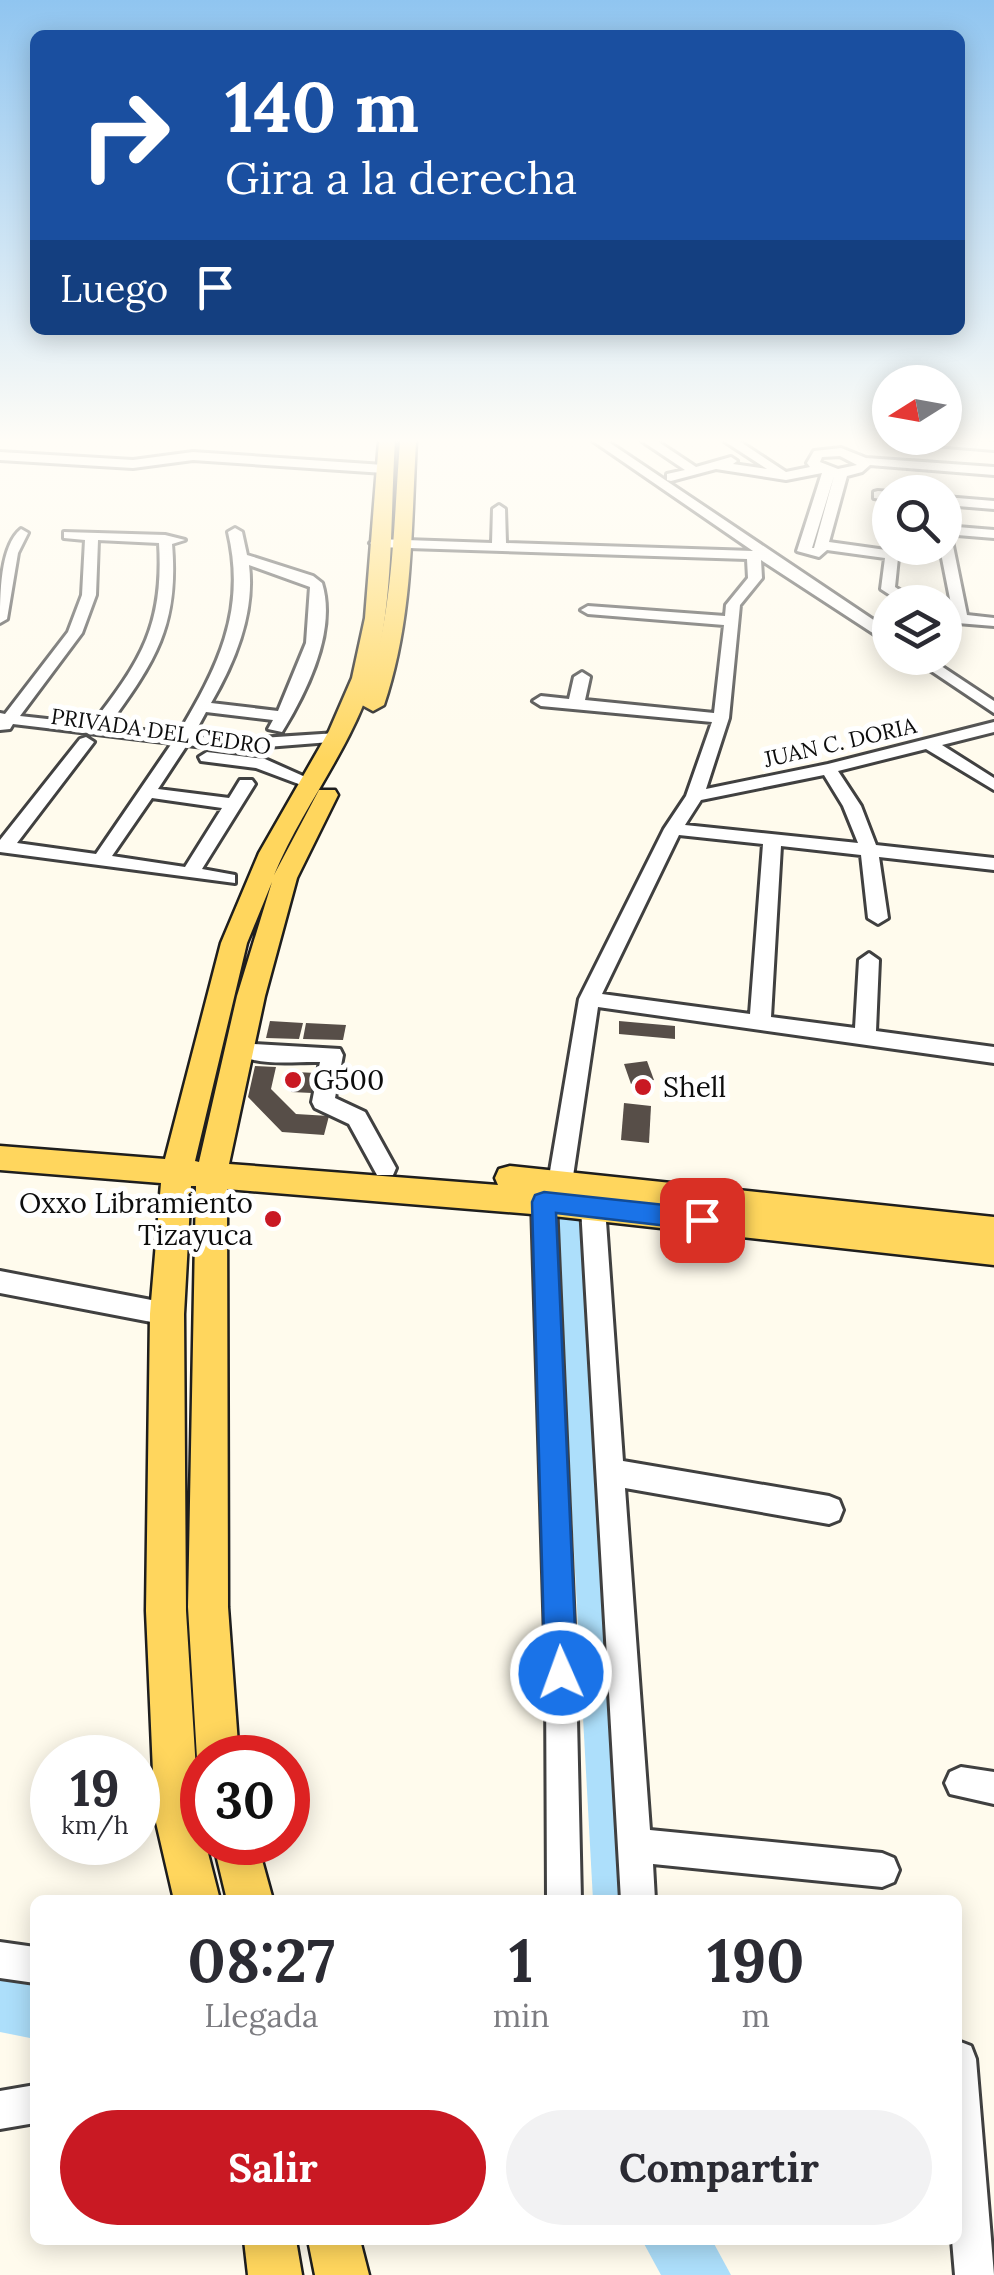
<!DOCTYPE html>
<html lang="es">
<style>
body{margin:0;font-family:Lora,serif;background:#f2f2f3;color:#2b2b33;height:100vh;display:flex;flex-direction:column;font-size:38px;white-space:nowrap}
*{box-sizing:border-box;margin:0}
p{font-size:32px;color:#7c7c81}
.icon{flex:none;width:55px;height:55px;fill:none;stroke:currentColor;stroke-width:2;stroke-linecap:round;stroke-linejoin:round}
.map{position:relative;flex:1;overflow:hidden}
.panel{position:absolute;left:30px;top:1895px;width:932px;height:350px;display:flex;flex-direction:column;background:#fff;border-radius:15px;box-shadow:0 5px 25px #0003}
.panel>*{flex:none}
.top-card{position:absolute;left:30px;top:30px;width:935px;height:305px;border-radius:15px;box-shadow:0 5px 25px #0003;background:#1a4fa0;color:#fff;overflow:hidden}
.needle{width:65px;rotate:259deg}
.fabs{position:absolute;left:872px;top:365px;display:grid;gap:20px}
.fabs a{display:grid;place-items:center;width:90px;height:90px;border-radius:50%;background:#fff;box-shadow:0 5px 25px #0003;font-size:50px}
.speed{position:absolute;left:30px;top:1735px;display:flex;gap:20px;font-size:50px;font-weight:700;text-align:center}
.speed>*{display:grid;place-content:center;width:130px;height:130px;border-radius:50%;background:#fff;box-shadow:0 5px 25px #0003;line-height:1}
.speed small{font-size:25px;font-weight:400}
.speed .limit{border:15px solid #d22;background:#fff;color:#111}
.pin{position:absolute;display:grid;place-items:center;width:85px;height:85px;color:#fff;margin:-42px;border-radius:20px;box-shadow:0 5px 15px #0006}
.me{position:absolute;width:110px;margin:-55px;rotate:358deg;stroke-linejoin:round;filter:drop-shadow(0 0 8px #0008)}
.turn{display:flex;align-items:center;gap:35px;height:210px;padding:0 30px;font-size:45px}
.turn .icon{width:130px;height:130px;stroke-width:2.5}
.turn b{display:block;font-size:70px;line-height:85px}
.then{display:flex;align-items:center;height:95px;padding:0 30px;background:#0003;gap:20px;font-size:38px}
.eta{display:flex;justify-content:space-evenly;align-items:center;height:170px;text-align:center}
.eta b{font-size:60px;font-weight:700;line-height:70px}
.cta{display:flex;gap:20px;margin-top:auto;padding:20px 30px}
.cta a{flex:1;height:115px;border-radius:60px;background:#c91923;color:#fff;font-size:40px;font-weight:700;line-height:115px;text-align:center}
.cta a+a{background:#f2f2f3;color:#2b2b33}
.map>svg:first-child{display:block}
</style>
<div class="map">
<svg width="994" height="2275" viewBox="0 0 994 2275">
<rect width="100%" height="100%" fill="#fffbed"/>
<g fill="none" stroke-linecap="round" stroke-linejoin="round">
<g fill="#addffb" fill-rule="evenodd">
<polygon points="575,1208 588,1212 594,1223 647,1900 593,1900 556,1223 562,1212"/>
<polygon points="0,1976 35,1983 35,2039 0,2032"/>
<polygon points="642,2240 712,2240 731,2275 661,2275"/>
</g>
</g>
<g fill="#574e48">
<polygon points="270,1021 303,1023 299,1039 266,1038"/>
<polygon points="619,1021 675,1026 675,1039 619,1034"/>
<polygon points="306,1023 346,1025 343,1040 303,1039"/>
<polygon points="647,1061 654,1080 631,1084 624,1064"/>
<polygon points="255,1066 276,1067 271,1089 296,1114 329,1116 324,1135 282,1132 248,1097"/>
<polygon points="295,1072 316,1073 312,1093 291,1092"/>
<polygon points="624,1103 651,1106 649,1143 621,1140"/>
</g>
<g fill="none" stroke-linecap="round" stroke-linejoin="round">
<g stroke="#404040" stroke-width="6">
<g id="minor">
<path d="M593,441H607L890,631V642L885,641L761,560L762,578L740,605L729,718L706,789L828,764L994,722V732L942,745L994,778V790L926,749L838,771L861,806L876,845L994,858V870L879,857L888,918L878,924L868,918L861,855L781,846L771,1017L855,1028L859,960L869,953L879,960L876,1031L994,1047V1063L598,1007L572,1183L568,1190H552L548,1183L579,999L664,829L686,796L712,722L541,706L533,701L541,696L569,699L574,677L582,672L590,677L585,700L714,713L724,625L588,614L581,610L588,606L725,616L726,605L748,578L747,559L377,547L370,543L377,539L492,543L493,509L499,505L505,509L506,543L753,551ZM824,775L843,806L858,843L685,825L701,800ZM679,835L763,844L750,1014L602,994Z"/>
<path d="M642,441H657L696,467L731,457L737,461L733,464L767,469L724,441H739L786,472L810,467L807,463L814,451L841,448L866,458L994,467V475L870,465L862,472L847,476L829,542L886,550L890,545L899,548L895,587L917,602H901L881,589L885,558L827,550L819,557L797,551L822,473L786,480L716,469L671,481L667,480V474L685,470ZM840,456L857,465L838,469L820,462L822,457ZM834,476L814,548H812Z"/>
<polygon points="928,441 994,442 994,450 934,445"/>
<polygon points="0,452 133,460 193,452 384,465 390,469 384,473 193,460 133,468 0,460"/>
<polygon points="878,491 891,492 890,500 874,498 874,492"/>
<polygon points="945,497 994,501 994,509 945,505"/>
<polygon points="945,526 994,530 994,538 945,534"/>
<path d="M235,528L242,532L247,555L313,576L322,583C337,631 306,693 282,732L268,729L273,720L206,712L193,736L229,740L337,733L345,738L343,741L229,750L187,745L158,789L229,798L240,780H252L255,784L202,869L235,875V883L0,852V840L80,739L86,737L94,742L17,843L96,854L172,743L13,724L10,729L0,730V713L5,714L68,632L82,595L85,540L64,538V532L165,535L185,540L172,544C179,625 155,662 108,726L178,734C217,669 247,611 228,532ZM98,540L159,543C164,625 141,661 92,724L20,716L82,633L96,595ZM249,565L310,587L306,643L278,711L211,703C235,662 255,613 249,565ZM152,798L222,808L185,867L112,856Z"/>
<path d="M21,529L28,533L18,553L7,619L0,623C0,595 0,546 21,529Z"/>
<polygon points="945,537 952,541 967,615 994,618 994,626 945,622 945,614 953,614 940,548 945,548"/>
<polygon points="912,658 929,658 994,701 994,713"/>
<polygon points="207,752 265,759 321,784 312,789 256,768 201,761 199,757"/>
<path d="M240,1038L254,1044L340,1049L343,1055L335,1098L365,1112L396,1168L393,1175H377L349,1124L315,1108L312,1102L320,1062C293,1061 247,1069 229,1046Z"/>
<polygon points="544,1192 552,1195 556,1202 576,1673 581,1900 547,1900 546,1673 532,1202 536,1195"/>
<polygon points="593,1197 601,1200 605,1207 623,1461 829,1496 839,1500 843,1510 839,1520 829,1524 625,1488 650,1830 882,1853 894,1858 899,1870 894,1882 882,1887 653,1864 655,1900 621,1900 581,1207 585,1200"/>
<polygon points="0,1271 167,1303 176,1306 180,1314 176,1322 167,1325 0,1293"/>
<polygon points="961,1767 994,1772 994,1804 950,1794 945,1783 950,1772"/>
<polygon points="0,1942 35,1947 35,1983 0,1978"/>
<polygon points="958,2041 971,2046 976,2059 994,2275 955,2275 952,2240 958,2240"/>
<polygon points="35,2085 35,2123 0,2129 0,2091"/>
</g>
</g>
<g stroke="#1e1e1e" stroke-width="5">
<g id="major">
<path d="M379,441H395C390,519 394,602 373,677C352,748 302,807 274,875L319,790H335L338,795L297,878L265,996L229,1164L498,1185L495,1178L499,1169L510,1166L994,1217V1265L544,1215L227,1189L228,1607L239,1758H202V1772L197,1758L188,1607L196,1186H191L184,1314L186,1611L199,1818L220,1900H174L155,1818L146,1611L150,1314L161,1183L0,1170V1146L165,1159L221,943L259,853L329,731L352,678L365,618ZM272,882L237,996L199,1162L195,1161L247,943Z"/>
<path d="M400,441H416C411,531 413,619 384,705L373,711L362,705C394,620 393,531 400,441Z"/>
<polygon points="213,1842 257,1842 273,1900 227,1900"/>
<polygon points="244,2240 296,2240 302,2275 248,2275"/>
<polygon points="308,2240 360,2240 369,2275 315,2275"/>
</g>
</g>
<use href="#minor" fill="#fff" fill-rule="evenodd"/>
<use href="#major" fill="#ffd65d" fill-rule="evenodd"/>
</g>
<linearGradient id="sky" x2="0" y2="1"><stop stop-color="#90c5f0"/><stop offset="0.58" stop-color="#fffdf7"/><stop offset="1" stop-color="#fffdf7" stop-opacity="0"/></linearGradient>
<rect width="994" height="760" fill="url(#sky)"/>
<polygon fill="#1a73e8" stroke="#114b97" stroke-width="2.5" points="544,1192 702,1209 710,1212 714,1220 710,1227 702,1230 556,1213 577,1673 572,1684 561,1689 550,1684 545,1673 532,1202 535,1195"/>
<g fill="#c91923" stroke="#fff" stroke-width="4">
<circle cx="293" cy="1080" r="10"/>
<circle cx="643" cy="1087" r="10"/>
<circle cx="273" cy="1219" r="10"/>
</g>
<g text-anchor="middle" stroke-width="10" stroke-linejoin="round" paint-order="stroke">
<g font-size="22" fill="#0d0d0d" stroke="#fff">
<text transform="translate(161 731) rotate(8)" y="8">PRIVADA DEL CEDRO</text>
<text transform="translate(840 742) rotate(-13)" y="8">JUAN C. DORIA</text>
</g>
<g font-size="28" fill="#0d0d0d" stroke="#fff" text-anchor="start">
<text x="313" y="1090">G500</text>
<text x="663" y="1097">Shell</text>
<text x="253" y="1213" text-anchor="end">Oxxo Libramiento<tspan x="253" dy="32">Tizayuca</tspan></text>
</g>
</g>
</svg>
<div class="fabs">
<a><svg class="needle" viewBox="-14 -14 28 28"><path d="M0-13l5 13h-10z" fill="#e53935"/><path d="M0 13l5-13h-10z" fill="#7c7c81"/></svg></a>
<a><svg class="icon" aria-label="search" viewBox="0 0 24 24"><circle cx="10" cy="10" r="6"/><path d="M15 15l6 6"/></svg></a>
<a><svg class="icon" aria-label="layers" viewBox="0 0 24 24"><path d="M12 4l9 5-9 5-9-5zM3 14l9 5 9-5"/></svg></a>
</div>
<div class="speed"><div>19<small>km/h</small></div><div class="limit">30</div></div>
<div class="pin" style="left:702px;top:1220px;background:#d93025"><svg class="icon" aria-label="arrive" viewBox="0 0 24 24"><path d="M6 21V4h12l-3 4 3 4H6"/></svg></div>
<svg class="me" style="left:561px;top:1673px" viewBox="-20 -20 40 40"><circle r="17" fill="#1a73e8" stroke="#fff" stroke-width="3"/><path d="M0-11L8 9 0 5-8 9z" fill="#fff"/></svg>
<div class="top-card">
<div class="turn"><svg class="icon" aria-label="right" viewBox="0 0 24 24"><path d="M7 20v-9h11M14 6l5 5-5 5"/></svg><div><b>140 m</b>Gira a la derecha</div></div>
<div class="then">Luego<svg class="icon" aria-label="arrive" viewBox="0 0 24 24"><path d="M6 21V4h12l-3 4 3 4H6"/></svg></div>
</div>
<section class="panel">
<div class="eta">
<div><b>08:27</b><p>Llegada</p></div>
<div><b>1</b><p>min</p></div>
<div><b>190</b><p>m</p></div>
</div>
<div class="cta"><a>Salir</a><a>Compartir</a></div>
</section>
</div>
